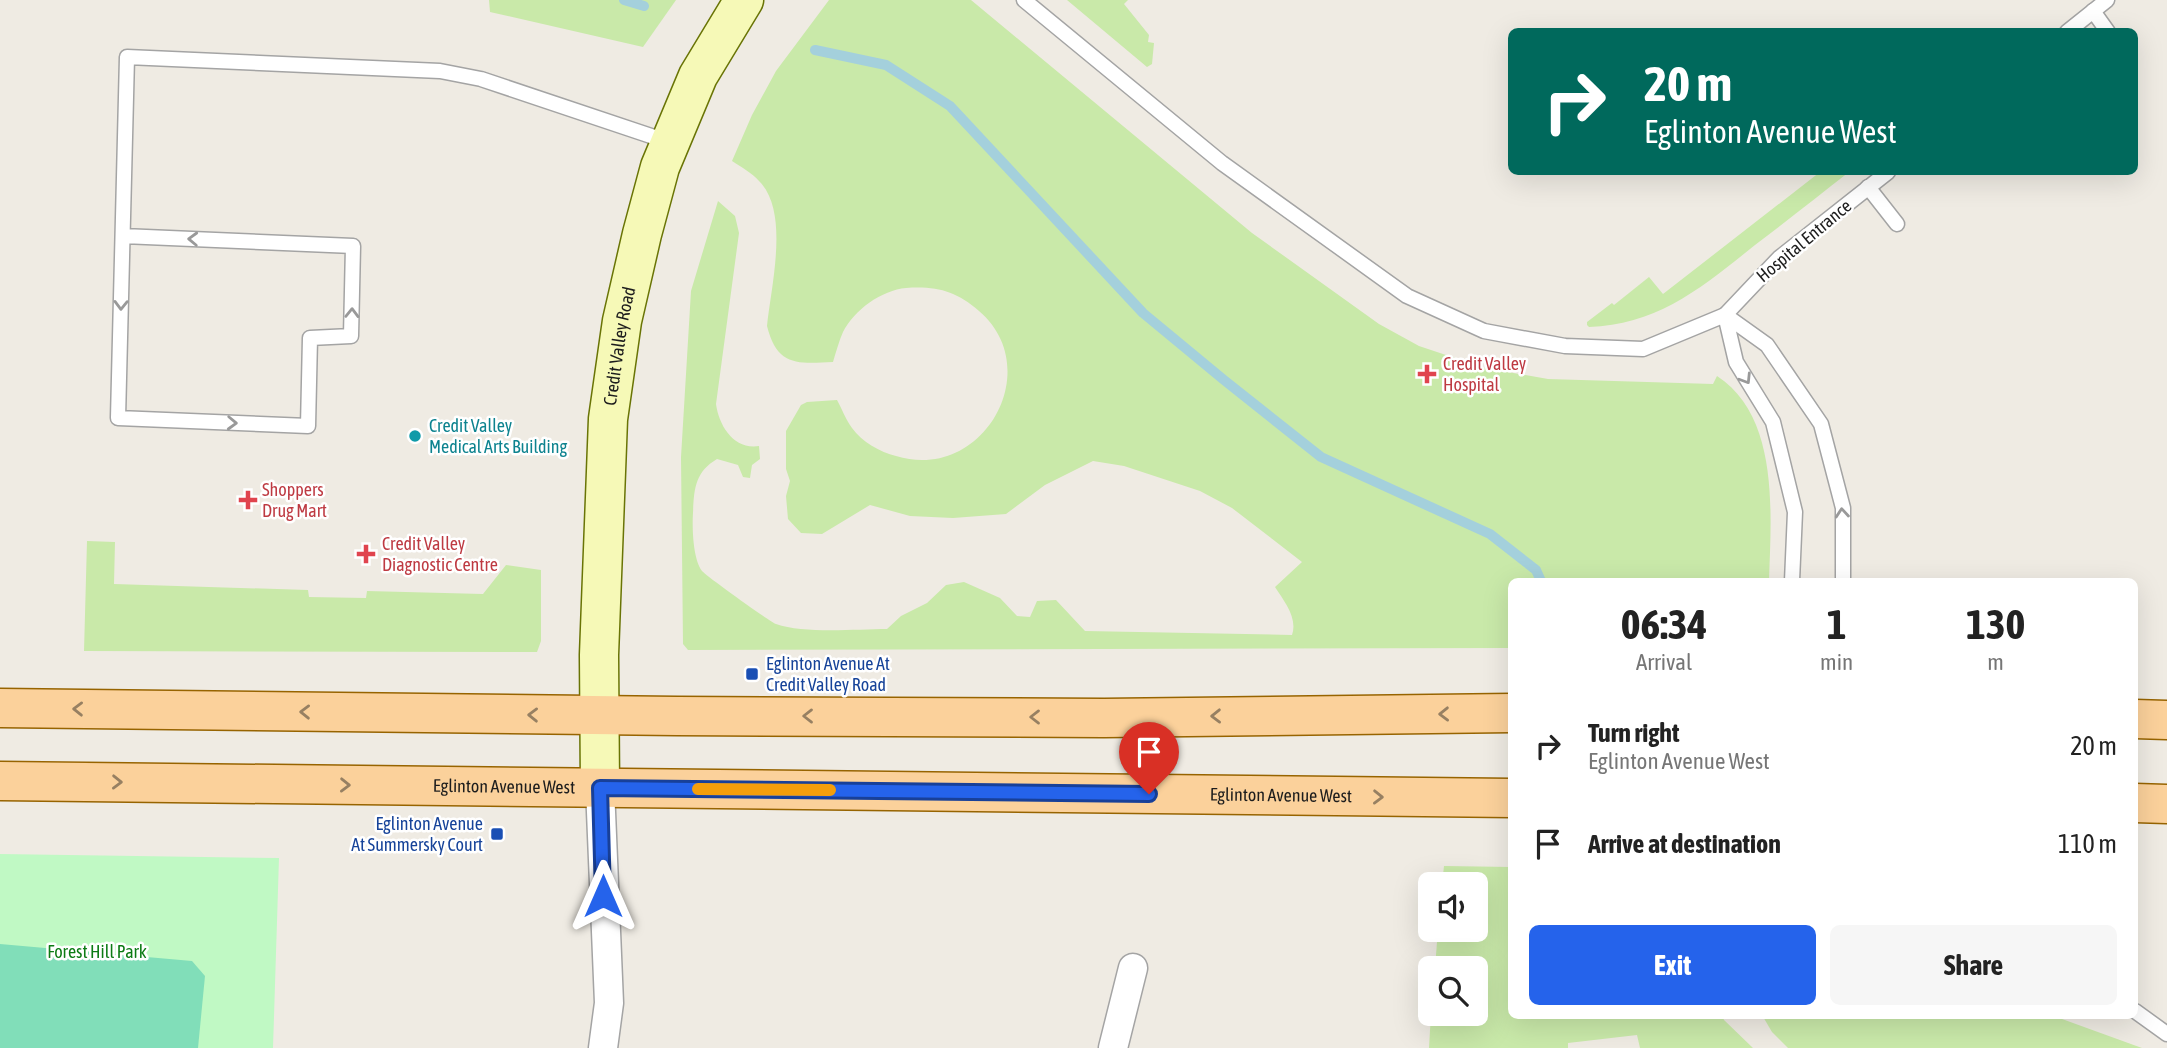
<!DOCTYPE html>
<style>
body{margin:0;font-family:"Asap Condensed",sans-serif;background:#f6f6f6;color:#222;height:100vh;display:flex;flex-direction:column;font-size:26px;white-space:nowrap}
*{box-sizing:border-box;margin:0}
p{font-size:23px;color:#767676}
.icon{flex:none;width:38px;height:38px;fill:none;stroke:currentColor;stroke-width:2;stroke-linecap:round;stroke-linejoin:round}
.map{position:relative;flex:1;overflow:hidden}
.panel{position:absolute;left:1508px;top:578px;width:630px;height:441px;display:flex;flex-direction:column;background:#fff;border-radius:10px;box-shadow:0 7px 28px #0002}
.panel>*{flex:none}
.banner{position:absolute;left:1508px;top:28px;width:630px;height:147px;border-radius:10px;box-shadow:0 7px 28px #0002;background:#00695c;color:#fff;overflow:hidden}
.fabs{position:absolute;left:1418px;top:872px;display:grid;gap:14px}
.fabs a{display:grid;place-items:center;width:70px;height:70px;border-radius:10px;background:#fff;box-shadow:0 7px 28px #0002;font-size:35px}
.pin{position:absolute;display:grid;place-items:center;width:60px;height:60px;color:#fff;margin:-72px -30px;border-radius:50% 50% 50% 0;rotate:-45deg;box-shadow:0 0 7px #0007}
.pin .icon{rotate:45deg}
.me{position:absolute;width:77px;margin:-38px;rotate:0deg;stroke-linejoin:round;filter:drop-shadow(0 0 5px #0008)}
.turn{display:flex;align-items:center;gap:24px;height:147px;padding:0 21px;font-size:32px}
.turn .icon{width:91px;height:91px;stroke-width:2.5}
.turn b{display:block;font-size:49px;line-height:60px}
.eta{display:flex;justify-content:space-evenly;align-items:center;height:119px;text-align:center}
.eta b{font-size:42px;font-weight:700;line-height:49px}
.button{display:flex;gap:14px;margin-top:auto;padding:14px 21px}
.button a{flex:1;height:80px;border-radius:10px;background:#2563eb;color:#fff;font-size:28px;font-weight:700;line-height:80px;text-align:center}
.button a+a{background:#f6f6f6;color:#222}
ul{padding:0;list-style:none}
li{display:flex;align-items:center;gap:21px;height:98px;padding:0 21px}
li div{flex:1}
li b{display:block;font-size:26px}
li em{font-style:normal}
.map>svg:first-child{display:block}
</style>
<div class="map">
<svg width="2167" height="1048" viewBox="0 0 2167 1048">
<rect width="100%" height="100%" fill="#efebe3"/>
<g fill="#c9e9a9">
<polygon points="489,0 676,0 643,47 490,12"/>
<path d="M829,0H971L1252,233L1379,324L1419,346L1485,368L1548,379L1713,384L1717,376C1780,417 1771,515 1769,581H1512V648L688,650L683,644L681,457L691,291L718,201L735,216L739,233L716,404C719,426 734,450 759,446L760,459L752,465L750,478L743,477L738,465L717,459C695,472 694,489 693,513C692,528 693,559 702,571C705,575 770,622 776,624C804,634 856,629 887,629L901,616L927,603L946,585L964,582L1000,598L1017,616L1030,617L1037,601L1056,600L1085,631L1292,635C1298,618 1284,601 1275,587L1302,562L1232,508L1200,491L1124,466L1093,461L1045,485L1006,514L953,518L910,516L870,505L822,534L801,533L788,519L786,496L790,481L786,469V431L801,405L807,402L837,400C842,409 846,420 852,428C862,442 880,452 896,456C983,483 1047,369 979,311C956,291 937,286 906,288C882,290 854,310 843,332C839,341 836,352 833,362C797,364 777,366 767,326C771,286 790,212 759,181C752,173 741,167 732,161L752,115L776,71Z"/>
<polygon points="1067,0 1128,0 1124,4 1149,35 1148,42 1154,43 1152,64 1147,67"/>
<path d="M1820,172H1849C1818,196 1787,221 1755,245C1704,286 1658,325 1589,327L1587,325V322L1612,303L1614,305L1649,277L1663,294Z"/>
<polygon points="87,541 115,542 114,584 308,590 309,597 366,598 367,591 483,594 506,565 541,570 541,641 537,652 84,651"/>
<polygon points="1444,866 1512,867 1512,1015 1722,1015 1724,1020 1753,1048 1640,1048 1637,1035 1568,1043 1568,1048 1429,1048 1431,1013 1475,1013 1475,968 1435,968 1438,929 1475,929 1475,884 1442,884"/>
<polygon points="1762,1015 2051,1015 2142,1048 1788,1048 1772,1032"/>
</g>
<polygon fill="#c0f9c4" points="0,854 279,858 273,1048 0,1048"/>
<polygon fill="#81deb9" points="0,944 192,961 205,976 198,1048 0,1048"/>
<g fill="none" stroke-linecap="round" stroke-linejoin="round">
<g stroke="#a4d0dc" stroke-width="10">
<polyline points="624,0 644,6"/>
<polyline points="815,50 886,65 950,106 1143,313 1224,380 1321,457 1490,534 1536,570 1541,581"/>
</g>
<g stroke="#a4a4a4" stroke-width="17">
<g id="lane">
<polyline points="1024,0 1222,163 1407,296 1484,331 1565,346 1643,349 1725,315 1779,258 1888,172"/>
<polyline points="2093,11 2108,32"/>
<polyline points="2067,32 2107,0"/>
<polyline points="1868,187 1897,224"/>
<polyline points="123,236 353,246 351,336 310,338 308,426 118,418 127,57 440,71 481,79 669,142"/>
<polyline points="1725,315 1767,345 1821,424 1843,508 1843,581"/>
<polyline points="1725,315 1736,362 1773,422 1795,512 1792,581"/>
<polyline points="2135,1011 2167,1034"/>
</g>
</g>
<g stroke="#a4a4a4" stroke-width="31">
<g id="street">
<polyline points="600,788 609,1003 603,1048"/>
<polyline points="1113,1048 1133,968"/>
</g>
</g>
<g stroke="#697405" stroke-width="41">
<g id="secondary">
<path id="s1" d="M600,788L599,655L608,419L622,321L642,234L660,167L698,76L744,0"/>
</g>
</g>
<g stroke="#976400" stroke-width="41">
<g id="primary">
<polyline points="0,708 677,716 1104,718 1512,713"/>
<polyline points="2135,719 2167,720"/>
<path id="s2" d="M0,781L1512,798"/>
<polyline points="2135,803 2167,804"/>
</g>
</g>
<use href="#lane" stroke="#fff" stroke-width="14"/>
<use href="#street" stroke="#fff" stroke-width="28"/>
<use href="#secondary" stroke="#f6f9b7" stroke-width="38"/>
<use href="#primary" stroke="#fbd19b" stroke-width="38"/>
</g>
<defs><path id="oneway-chevron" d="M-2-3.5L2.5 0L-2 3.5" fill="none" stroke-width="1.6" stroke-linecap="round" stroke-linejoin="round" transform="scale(1.75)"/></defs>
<g stroke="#999">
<use href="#oneway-chevron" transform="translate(193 239) rotate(-178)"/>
<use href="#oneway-chevron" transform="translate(121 305) rotate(91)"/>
<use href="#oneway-chevron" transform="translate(352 313) rotate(-89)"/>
<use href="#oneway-chevron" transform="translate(1746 379) rotate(58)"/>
<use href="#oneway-chevron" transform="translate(232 423) rotate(2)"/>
<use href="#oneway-chevron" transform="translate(1842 513) rotate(-95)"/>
</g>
<g stroke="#978062">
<use href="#oneway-chevron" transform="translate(78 709) rotate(-179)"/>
<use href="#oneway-chevron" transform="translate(305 712) rotate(-179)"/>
<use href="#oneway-chevron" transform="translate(1444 714) rotate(179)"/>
<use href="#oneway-chevron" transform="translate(533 715) rotate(-179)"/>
<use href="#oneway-chevron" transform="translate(808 716) rotate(-180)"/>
<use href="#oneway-chevron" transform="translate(1216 716) rotate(179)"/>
<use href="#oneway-chevron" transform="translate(1035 717) rotate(-180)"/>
<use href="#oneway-chevron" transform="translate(117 782) rotate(1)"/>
<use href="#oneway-chevron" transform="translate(345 785) rotate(1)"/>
<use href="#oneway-chevron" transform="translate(1378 797) rotate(1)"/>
</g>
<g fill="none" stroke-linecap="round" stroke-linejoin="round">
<g stroke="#184099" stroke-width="18">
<polyline id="route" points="603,896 600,788 1149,794"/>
</g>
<use href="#route" stroke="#2563eb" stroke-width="12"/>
<polyline stroke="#f59e0b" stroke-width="12" points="698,789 830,790"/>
</g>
<g fill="#e0444e" stroke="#fff" stroke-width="2.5">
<path d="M1423.5 363.5h7v7h7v7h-7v7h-7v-7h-7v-7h7z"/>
<path d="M244.5 489.5h7v7h7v7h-7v7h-7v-7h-7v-7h7z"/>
<path d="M362.5 543.5h7v7h7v7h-7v7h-7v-7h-7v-7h7z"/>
</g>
<circle fill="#0f9aa8" stroke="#fff" stroke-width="2.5" cx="415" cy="436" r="7"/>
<g fill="#1a4fb4" stroke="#fff" stroke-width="2.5">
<rect x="745" y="667" width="14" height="14" rx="3.5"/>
<rect x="490" y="827" width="14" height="14" rx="3.5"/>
</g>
<g text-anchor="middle" stroke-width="5" stroke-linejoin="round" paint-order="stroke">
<g font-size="18" fill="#1d1d1d" stroke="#fff">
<text transform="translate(1804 241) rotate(-40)" y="6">Hospital Entrance</text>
<text dy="6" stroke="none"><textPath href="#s1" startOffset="443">Credit Valley Road</textPath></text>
<text dy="6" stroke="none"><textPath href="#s2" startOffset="504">Eglinton Avenue West</textPath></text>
<text dy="6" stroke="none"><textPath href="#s2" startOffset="1281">Eglinton Avenue West</textPath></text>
</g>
<g font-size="18" fill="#be3a42" stroke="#fff" text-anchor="start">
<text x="1443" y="370">Credit Valley<tspan x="1443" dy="21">Hospital</tspan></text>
<text x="262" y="496">Shoppers<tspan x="262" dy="21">Drug Mart</tspan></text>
<text x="382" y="550">Credit Valley<tspan x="382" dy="21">Diagnostic Centre</tspan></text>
</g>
<g font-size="18" fill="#0d838f" stroke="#fff" text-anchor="start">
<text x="429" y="432">Credit Valley<tspan x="429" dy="21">Medical Arts Building</tspan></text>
</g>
<g font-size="18" fill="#164399" stroke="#fff" text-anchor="start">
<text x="766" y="670">Eglinton Avenue At<tspan x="766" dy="21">Credit Valley Road</tspan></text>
<text x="483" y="830" text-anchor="end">Eglinton Avenue<tspan x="483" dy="21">At Summersky Court</tspan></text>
</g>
<g font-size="18" fill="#0c7b14" stroke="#fff">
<text x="97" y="958">Forest Hill Park</text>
</g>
</g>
</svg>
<div class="fabs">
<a><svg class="icon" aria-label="sound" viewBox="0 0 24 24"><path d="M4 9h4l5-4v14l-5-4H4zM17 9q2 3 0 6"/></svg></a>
<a><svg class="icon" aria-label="search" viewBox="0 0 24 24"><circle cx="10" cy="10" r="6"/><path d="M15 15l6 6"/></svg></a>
</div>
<div class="pin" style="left:1149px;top:794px;background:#d93025"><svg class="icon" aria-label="arrive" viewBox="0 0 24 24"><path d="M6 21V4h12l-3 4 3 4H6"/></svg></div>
<svg class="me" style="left:603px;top:896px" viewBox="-20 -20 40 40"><path d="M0-17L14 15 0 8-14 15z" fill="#2563eb" stroke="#fff" stroke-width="4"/></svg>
<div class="banner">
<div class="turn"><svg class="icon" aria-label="right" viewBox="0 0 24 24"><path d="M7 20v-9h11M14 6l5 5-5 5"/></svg><div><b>20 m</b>Eglinton Avenue West</div></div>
</div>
<section class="panel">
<div class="eta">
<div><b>06:34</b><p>Arrival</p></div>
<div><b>1</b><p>min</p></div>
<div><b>130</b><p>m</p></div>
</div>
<ul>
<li><svg class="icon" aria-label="right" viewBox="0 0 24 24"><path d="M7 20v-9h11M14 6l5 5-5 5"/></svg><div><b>Turn right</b><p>Eglinton Avenue West</p></div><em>20 m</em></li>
<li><svg class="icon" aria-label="arrive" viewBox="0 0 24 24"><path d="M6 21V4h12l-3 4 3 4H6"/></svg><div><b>Arrive at destination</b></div><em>110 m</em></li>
</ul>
<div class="button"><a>Exit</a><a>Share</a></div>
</section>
</div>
